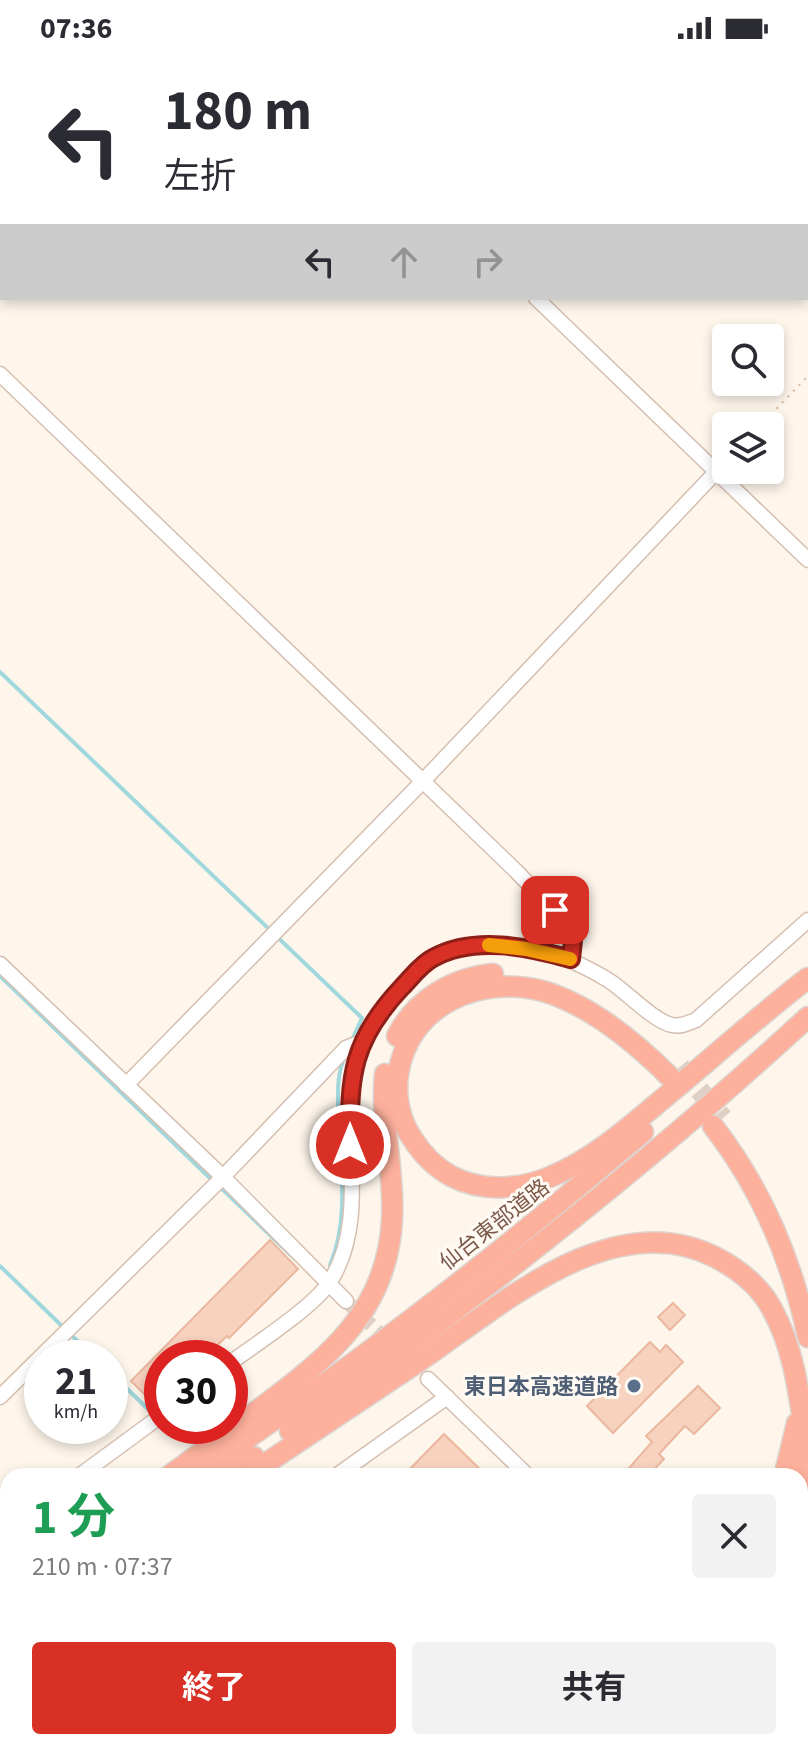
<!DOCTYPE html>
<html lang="ja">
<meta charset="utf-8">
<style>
body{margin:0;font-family:"Source Sans 3","Noto Sans JP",sans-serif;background:#f2f2f3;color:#2b2b33;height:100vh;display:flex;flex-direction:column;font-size:30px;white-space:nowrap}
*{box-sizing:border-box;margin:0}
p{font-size:26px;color:#7c7c81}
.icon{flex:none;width:44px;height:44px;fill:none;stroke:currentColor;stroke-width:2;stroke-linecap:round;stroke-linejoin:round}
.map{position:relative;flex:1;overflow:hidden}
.drawer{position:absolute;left:0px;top:1412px;width:808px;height:282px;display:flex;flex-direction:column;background:#fff;border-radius:24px 24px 0 0;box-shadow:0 4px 12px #0003}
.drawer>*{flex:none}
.hud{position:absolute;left:0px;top:0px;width:808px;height:244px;box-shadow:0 4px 12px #0003;background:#fff;color:#2b2b33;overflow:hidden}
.tools{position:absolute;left:712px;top:268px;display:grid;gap:16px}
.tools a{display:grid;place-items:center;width:72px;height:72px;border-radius:8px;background:#fff;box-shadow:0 4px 12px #0003;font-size:40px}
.speed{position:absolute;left:24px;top:1284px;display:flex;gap:16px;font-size:40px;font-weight:700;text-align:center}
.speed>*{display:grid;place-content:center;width:104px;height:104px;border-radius:50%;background:#fff;box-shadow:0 4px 12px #0003;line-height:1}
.speed small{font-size:20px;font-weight:400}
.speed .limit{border:12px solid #d22;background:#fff;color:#111}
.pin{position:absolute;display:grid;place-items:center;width:68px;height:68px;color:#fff;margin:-34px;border-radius:16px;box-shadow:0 4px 12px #0006}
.me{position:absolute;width:88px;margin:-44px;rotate:0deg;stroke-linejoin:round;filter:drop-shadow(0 0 6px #0008)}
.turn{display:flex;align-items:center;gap:28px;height:168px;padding:0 32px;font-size:36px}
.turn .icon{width:104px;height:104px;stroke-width:2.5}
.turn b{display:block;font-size:56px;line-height:68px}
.lanes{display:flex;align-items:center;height:76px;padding:0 32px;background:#0003;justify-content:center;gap:40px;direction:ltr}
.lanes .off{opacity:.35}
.round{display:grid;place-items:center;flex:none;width:84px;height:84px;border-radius:8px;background:#f2f2f3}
.overview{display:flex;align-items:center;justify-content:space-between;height:136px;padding:0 32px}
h1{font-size:48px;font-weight:700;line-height:60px;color:#1e9e55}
.cta{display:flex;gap:16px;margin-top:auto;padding:16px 32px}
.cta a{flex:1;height:92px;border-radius:8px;background:#d93025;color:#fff;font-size:32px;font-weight:700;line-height:92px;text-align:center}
.cta a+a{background:#f2f2f3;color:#2b2b33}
.status{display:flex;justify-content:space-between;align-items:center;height:56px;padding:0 40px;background:#fff;direction:ltr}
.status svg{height:22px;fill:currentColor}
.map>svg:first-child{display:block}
</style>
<div class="status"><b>07:36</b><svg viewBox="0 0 49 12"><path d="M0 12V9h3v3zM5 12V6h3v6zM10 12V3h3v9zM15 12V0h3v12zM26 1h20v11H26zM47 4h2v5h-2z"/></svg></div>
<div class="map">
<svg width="808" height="1693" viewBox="0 0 808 1693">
<rect width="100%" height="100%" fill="#fef6eb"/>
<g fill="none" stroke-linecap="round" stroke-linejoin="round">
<g stroke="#a1d8de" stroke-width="4">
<polyline points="646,0 648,2"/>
<polyline points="806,148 808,150"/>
<polyline points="0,616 362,962 352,984"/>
<polyline points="0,920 213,1125"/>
<polyline points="220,1131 294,1202"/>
<path d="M330,1209C351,1158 339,1107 338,1053C338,1036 337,1018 344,1003"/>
<polyline points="0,1210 95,1302"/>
<polyline points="110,1316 154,1359"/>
<polyline points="0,1647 8,1649"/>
<polyline points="122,1686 133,1690"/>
</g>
</g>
<g fill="#f7d2bf" stroke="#ebb79e" stroke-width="2">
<polygon points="270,1184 298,1213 229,1282 227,1280 204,1302 162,1302 162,1340 154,1348 131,1325"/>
<polygon points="673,1247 685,1259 670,1274 658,1261"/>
<polygon points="650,1286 660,1296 666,1289 683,1306 613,1377 587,1350"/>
<polygon points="698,1330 720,1352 694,1378 685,1370 659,1398 664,1403 648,1420 622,1420 652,1386 646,1380"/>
<polygon points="444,1378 487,1420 403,1420"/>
</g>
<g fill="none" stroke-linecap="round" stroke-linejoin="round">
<polyline stroke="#decfc3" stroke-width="14" stroke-dasharray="14 7" stroke-linecap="butt" points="346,1245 390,1287"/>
<polyline stroke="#decfc3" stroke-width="20" stroke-dasharray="20 10" stroke-linecap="butt" points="680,1011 723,1062"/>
<g stroke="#d5bfb1" stroke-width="17">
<g id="minor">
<polyline points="285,0 287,2"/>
<polyline points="536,242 808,504"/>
<polyline points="0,318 515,814 574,875 571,903"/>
<polyline points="0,908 223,1121 346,1245"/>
<polyline points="126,1029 423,725 716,416"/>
<path d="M230,1307C256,1288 312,1252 329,1227C360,1181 351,1119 350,1067C349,1008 362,973 403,930C412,920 422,907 434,901C487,874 560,894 608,924C626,935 653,965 672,969C681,971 688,967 696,964L808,864"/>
<polyline points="428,1323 528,1420"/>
<polyline points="0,1341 220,1124 346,992 361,986"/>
<polyline points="79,1420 162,1359"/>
<polyline points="336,1420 447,1341"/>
<polyline points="0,1471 8,1466"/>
<polyline points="0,1629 8,1623"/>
<polyline points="800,1676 808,1667"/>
<polyline points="800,1683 808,1690"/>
<polyline points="163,1686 183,1693"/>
<polyline points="515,1686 522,1693"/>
<polyline points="671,1693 675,1686"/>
<polyline points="784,1693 791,1686"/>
</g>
</g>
<g stroke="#ddd4d0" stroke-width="23">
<g id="highway">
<path d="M397,980C416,943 453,922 493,918"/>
<path d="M670,1021C635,986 593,951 546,936C482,917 408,948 398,1019C395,1041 400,1064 412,1082C422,1098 435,1111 451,1120C481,1136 519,1134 550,1121C591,1104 626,1074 659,1046C709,1005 757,961 808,922"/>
<path d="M713,1070C761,1132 792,1205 808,1281"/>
<path d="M290,1375C471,1247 645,1111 808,961"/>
<polyline points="785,1417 797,1367"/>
<path d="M194,1418C351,1315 500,1198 643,1076"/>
<path d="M169,1420C201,1397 231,1374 262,1351C329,1301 388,1254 392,1163C395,1115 380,1066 385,1018"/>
<polyline points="227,1420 254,1401"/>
<path d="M247,1420C304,1382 361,1344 418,1306C499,1251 612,1148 715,1201C738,1213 760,1230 772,1253C797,1298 800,1350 808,1399"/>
<polyline points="800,1436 804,1423 805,1389"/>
<polyline points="800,1468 808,1441"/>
<polyline points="800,1508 808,1483"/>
<polyline points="800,1538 808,1514"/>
<polyline points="0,1540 8,1536"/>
<polyline points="0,1563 8,1559"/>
<polyline points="800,1573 808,1549"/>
<polyline points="800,1601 808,1577"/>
<polyline points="800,1627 808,1604"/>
<polyline points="800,1646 808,1641"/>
<polyline points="705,1693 710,1686"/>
<polyline points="741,1693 746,1686"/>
</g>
</g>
<polyline stroke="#ddb5a1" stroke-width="2" stroke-dasharray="2 6" stroke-linecap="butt" points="760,370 808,320"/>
<use href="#minor" stroke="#fff" stroke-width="14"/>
<use href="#highway" stroke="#fdb19d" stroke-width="20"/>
</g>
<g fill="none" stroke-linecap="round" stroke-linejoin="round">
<g stroke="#8d1f18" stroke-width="20">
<path id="route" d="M350,1089C349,1019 352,984 402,931C411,922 421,908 433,902C474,879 528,891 571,903L574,875L555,854"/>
</g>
<use href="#route" stroke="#d93025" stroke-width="14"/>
<polyline stroke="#f59e0b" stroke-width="14" points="489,889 526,893 570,903"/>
</g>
<circle fill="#5c6f8a" stroke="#fffaf3" stroke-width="3" cx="634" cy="1330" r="8"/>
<g text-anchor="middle" stroke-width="6" stroke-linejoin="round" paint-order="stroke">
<g font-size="22" fill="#7d594a" stroke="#fffaf3">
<text transform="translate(494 1168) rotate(-38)" y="8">仙台東部道路</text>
</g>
<g font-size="22" font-weight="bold" fill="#4e5e75" stroke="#fffaf3" text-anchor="end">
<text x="618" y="1338">東日本高速道路</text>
</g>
</g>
</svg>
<div class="tools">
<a><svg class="icon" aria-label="search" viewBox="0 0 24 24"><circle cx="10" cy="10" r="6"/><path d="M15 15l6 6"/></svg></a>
<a><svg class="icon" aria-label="layers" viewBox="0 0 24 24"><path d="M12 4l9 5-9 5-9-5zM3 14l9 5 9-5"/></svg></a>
</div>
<div class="speed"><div>21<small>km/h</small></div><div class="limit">30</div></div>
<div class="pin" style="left:555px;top:854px;background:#d93025"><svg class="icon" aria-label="arrive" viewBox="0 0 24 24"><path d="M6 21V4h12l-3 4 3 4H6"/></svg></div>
<svg class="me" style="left:350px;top:1089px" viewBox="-20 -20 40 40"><circle r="17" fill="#d93025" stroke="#fff" stroke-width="3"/><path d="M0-11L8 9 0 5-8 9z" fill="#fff"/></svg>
<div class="hud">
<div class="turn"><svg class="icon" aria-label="left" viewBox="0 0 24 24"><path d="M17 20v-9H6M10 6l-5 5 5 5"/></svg><div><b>180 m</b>左折</div></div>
<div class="lanes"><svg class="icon" aria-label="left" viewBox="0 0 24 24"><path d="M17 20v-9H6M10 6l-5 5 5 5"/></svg><svg class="icon off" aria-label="ahead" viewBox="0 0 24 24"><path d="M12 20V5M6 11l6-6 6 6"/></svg><svg class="icon off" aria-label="right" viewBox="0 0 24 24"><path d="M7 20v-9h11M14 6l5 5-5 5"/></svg></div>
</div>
<section class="drawer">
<div class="overview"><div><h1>1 分</h1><p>210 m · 07:37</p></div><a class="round"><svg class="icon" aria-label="close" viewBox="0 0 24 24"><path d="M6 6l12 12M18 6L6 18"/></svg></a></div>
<div class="cta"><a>終了</a><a>共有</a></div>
</section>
</div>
